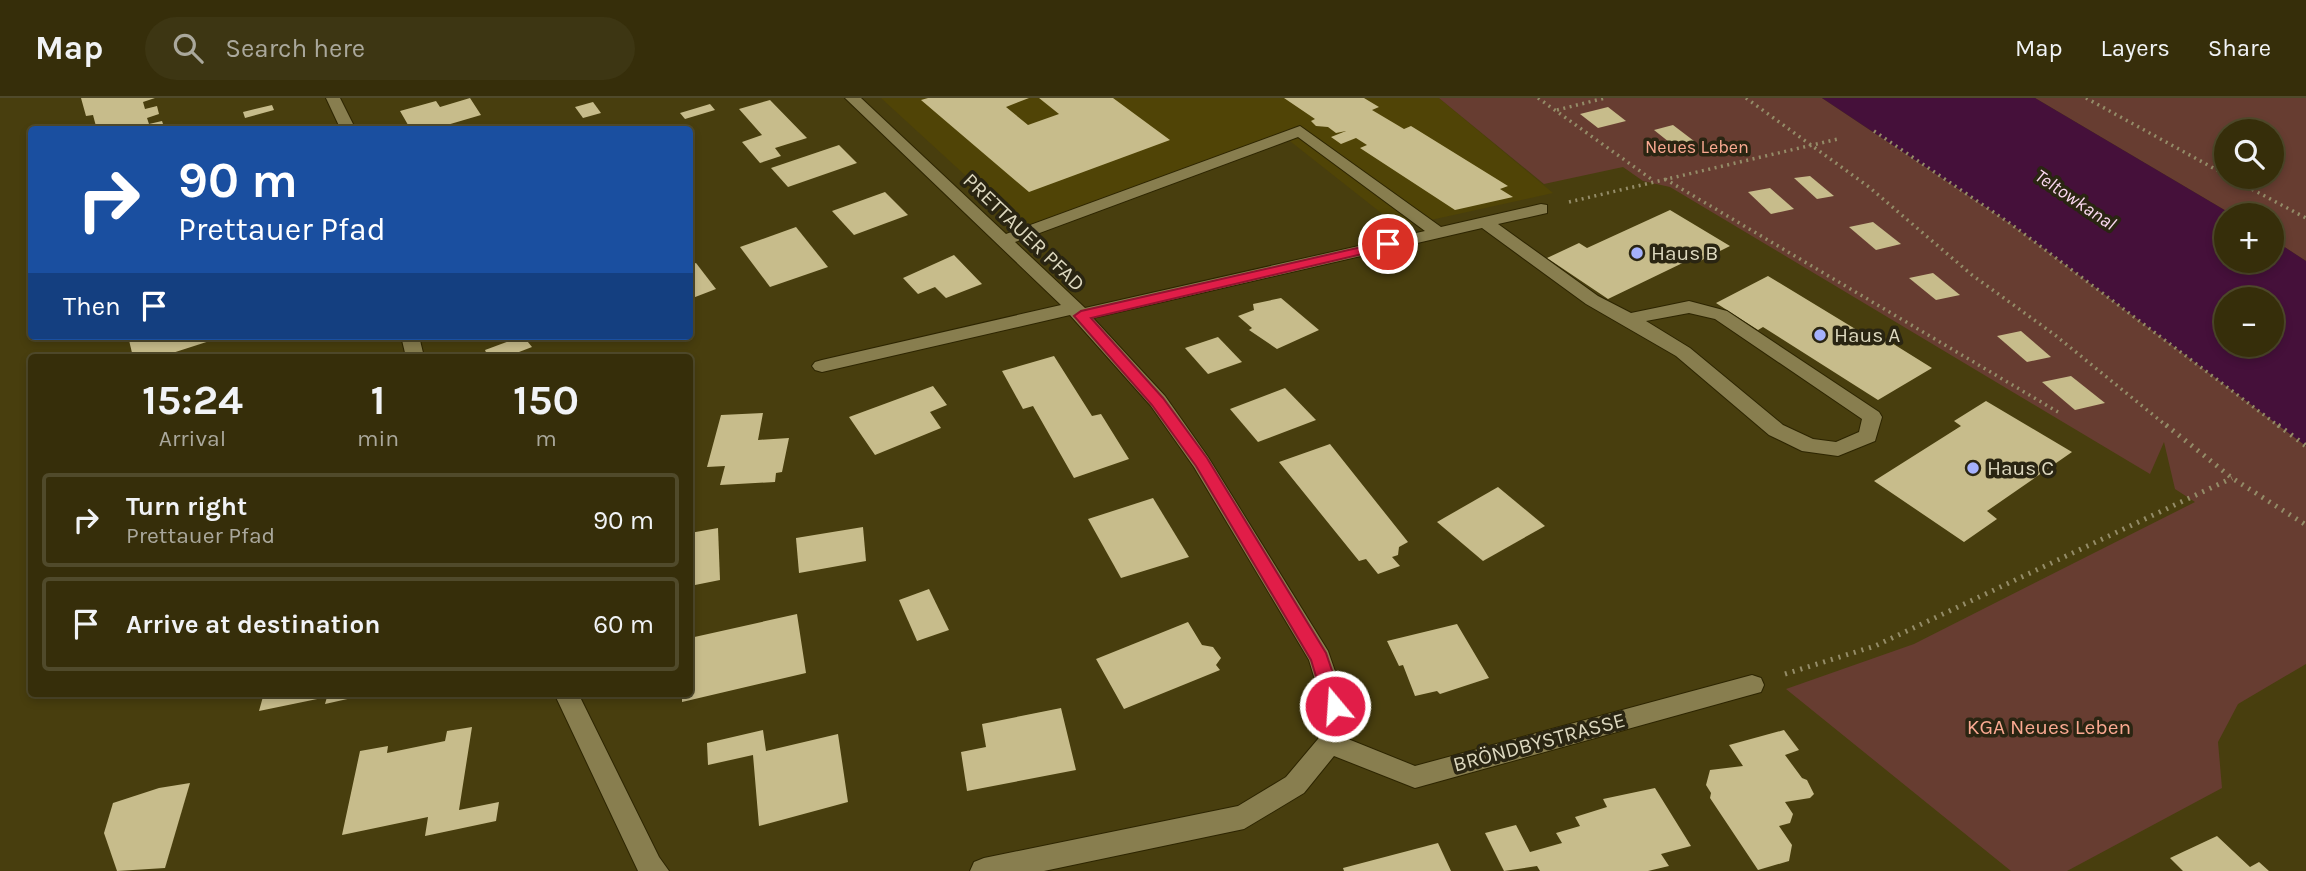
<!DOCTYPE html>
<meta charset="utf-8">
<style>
body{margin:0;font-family:Karla,sans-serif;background:#3d3613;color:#f1f3f6;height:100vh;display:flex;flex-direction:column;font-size:26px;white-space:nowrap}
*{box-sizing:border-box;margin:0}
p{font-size:23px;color:#aaa89c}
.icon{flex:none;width:38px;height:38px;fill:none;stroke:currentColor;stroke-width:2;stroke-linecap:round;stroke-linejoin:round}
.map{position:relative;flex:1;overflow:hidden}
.sheet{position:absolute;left:28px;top:256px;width:665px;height:343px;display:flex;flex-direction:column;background:#362e0a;border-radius:7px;box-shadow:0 4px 10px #0003,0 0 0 2px #504a2b}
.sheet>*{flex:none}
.guide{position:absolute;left:28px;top:28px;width:665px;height:214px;border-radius:7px;box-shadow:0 4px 10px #0003,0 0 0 2px #504a2b;background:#1a4fa0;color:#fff;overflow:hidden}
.tools{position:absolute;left:2214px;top:21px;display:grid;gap:14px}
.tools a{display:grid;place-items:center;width:70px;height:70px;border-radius:50%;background:#362e0a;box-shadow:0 4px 10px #0003,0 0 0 2px #504a2b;font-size:35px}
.pin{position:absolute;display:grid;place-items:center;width:60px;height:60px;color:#fff;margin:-30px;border:4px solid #fff;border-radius:50%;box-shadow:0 2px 7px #0007}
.me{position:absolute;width:77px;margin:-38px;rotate:342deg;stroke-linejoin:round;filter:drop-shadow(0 0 5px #0008)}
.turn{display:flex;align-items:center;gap:24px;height:147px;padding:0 35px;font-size:32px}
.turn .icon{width:91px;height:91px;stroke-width:2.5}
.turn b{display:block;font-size:49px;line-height:60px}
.then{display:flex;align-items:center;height:66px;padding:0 35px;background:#0003;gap:14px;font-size:26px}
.eta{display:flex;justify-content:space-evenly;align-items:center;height:119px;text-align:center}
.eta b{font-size:42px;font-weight:700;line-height:49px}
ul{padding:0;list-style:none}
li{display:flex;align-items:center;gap:21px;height:94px;margin:0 14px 10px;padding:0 21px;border:4px solid #504a2b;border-radius:7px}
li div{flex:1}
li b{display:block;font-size:26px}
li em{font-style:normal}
header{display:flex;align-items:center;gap:42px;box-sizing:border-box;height:98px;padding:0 35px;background:#362e0a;border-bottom:2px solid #504a2b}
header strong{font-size:33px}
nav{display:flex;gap:38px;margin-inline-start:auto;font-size:24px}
.search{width:490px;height:63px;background:#3d3613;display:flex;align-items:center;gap:18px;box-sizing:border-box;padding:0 24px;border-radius:38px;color:#aaa89c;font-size:26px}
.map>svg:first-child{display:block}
</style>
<header>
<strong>Map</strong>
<div class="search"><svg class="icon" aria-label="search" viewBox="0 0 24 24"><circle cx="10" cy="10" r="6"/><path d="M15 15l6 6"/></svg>Search here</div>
<nav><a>Map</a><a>Layers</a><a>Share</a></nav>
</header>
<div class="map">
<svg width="2306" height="773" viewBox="0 0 2306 773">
<rect width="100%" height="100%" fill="#483e0e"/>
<polygon fill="#504406" points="881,0 1439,0 1553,95 1399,129 1281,36 1028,135"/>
<g fill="#673d31" fill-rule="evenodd">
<polygon points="1439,0 1822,0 2011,126 2306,348 2306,566 2238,606 2218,644 2222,690 2067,773 2011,773 1786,591 1914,546 2195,404 2175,391 2164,344 2150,376 1670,89 1643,83 1623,69 1544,86"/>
<path d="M2035,0H2306V163L2272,141V117H2233ZM2226,33H2272V79H2226Z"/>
</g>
<path fill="#45103a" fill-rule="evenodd" d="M1822,0H2035L2233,117H2226V163H2272V141L2306,163V348L2011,126ZM2226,201H2272V247H2226Z"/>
<g fill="#c7bc8b">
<polygon points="81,0 155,0 143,4 145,11 157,8 159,16 147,20 149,26 162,23 165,32 97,32 93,17 86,18"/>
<polygon points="470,0 481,17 430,32 411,32 400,13 436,3 440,9"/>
<polygon points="928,0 1029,0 1006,9 1028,27 1059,16 1039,0 1113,0 1170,42 1029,94 921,2"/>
<polygon points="1284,0 1364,0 1379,9 1372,12 1404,31 1411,28 1508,88 1500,91 1513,99 1455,112 1360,50 1367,47 1356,40 1341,46 1331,39 1346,33 1336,35 1328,29 1316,28 1311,23 1315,21"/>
<polygon points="770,2 807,40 775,50 781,58 760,65 742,44 762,37 739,11"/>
<polygon points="593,4 601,15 583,20 575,9"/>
<polygon points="710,6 715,12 685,21 680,15"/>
<polygon points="272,7 274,12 245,20 243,14"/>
<polygon points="1608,9 1626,23 1598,30 1580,16"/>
<polygon points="1673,27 1694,43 1674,48 1654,32"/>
<polygon points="839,47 857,65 788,89 771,70"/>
<polygon points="1810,78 1834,98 1817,101 1794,80"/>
<polygon points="1770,90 1794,111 1771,116 1748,94"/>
<polygon points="885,94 908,117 854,137 832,113"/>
<polygon points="1670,112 1730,148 1698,164 1693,160 1608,201 1547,160 1579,145 1587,150"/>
<polygon points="1873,124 1901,146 1876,152 1849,129"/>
<polygon points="796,129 828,169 770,189 740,149"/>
<polygon points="954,157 982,186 946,200 935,189 918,196 903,180"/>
<polygon points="696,165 716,191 690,201 690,167"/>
<polygon points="1933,175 1960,197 1936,202 1909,180"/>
<polygon points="1768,178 1880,246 1887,242 1932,270 1878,302 1763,229 1758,232 1716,205"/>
<polygon points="1281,200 1319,232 1277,251 1249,232 1252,230 1238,218 1254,212 1253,206"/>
<polygon points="2021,233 2051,259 2027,264 1997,238"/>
<polygon points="128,238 222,238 222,239 160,259 133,259"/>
<polygon points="523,238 532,249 506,259 488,259 485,252"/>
<polygon points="1218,239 1242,264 1208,276 1185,250"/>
<polygon points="1054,258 1092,318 1101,316 1129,361 1074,380 1033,308 1023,311 1002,273"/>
<polygon points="2071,278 2105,305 2075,312 2042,284"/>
<polygon points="933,288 947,307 930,314 941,330 875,357 849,319"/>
<polygon points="1285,290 1316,322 1258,344 1230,311"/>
<polygon points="1986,303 2072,354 1987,413 1997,421 1964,444 1874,383 1961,328 1954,323"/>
<polygon points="763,315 758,342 789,340 782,374 776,375 775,384 720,387 725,368 707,369 721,317"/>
<polygon points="1330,346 1408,444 1399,449 1398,457 1392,459 1400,468 1378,476 1366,461 1359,463 1279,364"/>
<polygon points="1498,389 1545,428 1483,463 1437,424"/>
<polygon points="1153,400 1189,459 1121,480 1088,421"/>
<polygon points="863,429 866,463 799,475 796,440"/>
<polygon points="718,430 720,482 690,488 690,435"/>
<polygon points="929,491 949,532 917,543 899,502"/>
<polygon points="797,516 806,575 682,604 682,595 690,595 690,540"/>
<polygon points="1188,524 1202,547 1213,549 1221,560 1216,567 1220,572 1124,611 1096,561"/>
<polygon points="1457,526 1489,580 1440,596 1437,593 1415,598 1403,567 1399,568 1387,543"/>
<polygon points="264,595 362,595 361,598 325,606 327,599 259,613"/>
<polygon points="1061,610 1076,672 967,693 961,654 986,649 982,626"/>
<polygon points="472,629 459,712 499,704 496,723 425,738 428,719 342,737 360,653 388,648 387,655 445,643 447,633"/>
<polygon points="763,632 766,653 838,636 848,704 759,728 753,657 708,667 707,645"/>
<polygon points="1784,632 1799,652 1785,657 1802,680 1807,682 1814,696 1810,700 1785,704 1793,716 1790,725 1779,728 1792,747 1789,763 1758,772 1710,700 1711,695 1706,687 1710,672 1743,668 1729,647"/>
<polygon points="190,685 165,770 117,773 104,735 113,705 159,690"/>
<polygon points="1655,690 1691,748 1661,756 1669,768 1648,773 1540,773 1537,768 1504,773 1485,735 1516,727 1530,754 1562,745 1556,735 1580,728 1575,719 1607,709 1603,701"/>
<polygon points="2217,738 2250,769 2259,764 2269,773 2183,773 2170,760"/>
<polygon points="1438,745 1451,773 1344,773 1343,770"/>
</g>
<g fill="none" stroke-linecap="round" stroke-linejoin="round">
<g stroke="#2d2501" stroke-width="2">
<g id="minor">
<polygon points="326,0 340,0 356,32 341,32"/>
<path d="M845,0H861L1006,136L1300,28L1441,129L1541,106L1547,107V115L1498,126L1598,198L1631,215L1689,203L1727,213L1879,314L1882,319L1875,343L1838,358L1802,353L1769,337L1676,258L1586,206L1482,130L1093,220L1165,298L1208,359L1328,553L1347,608L1343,639L1415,668L1752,577L1761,580L1764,587L1761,594L1415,690L1334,658L1304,695L1244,731L1044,773H970L974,764L984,760L1238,708L1286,679L1318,641L1323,608L1309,562L1194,369L1151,308L1070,217L822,274L815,272L812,268L815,264L822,262L1061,207ZM1298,39L1425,133L1085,210L1015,144ZM1689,215L1715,221L1862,321L1859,334L1836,344L1813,341L1783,327L1690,250L1646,223Z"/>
<polygon points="401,238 419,238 424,259 406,259"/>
<polygon points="554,595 578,595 659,759 669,773 638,773"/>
</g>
</g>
<g stroke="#948c68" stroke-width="3.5" stroke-dasharray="2 4.5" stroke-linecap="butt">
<polyline points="1538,0 1654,83"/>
<polyline points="1746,0 1869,89 1972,177 2055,237 2168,329"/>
<polyline points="2086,0 2226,77"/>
<polyline points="1557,12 1605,0"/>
<polyline points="1874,33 2011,126 2280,329"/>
<polyline points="2229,79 2306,120"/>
<polyline points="1665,81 2058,314"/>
<polyline points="1569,104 1838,41"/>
</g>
<g stroke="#948c68" stroke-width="5" stroke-dasharray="2 6" stroke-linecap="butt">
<polyline points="2166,327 2232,380 2306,427"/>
<polyline points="2278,327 2306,348"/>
<polyline points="1785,576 1875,548 2232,380"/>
</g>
<use href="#minor" fill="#887e4f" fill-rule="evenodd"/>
</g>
<polygon fill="#e11d48" stroke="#92132f" stroke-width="2" points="1388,143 1392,144 1392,149 1091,220 1163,300 1207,360 1326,555 1344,608 1341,613 1328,613 1325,608 1311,562 1196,368 1152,307 1074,218 1081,213"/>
<g fill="#a5b1fc" stroke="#2a2512" stroke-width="2.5">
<circle cx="1637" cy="155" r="7"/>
<circle cx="1820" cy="237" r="7"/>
<circle cx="1973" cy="370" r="7"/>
</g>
<g text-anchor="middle" stroke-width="7" stroke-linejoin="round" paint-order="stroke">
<g font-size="18" fill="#faa991" stroke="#2a2512">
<text x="1697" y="55">Neues Leben</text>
</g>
<g font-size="19" font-style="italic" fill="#fbd8f1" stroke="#2a2512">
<text transform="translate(2076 101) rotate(34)" y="7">Teltowkanal</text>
</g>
<g font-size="21" fill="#ddd8bf" stroke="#2a2512">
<text transform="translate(1024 134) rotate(44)" y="7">PRETTAUER PFAD</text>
<text transform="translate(1539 644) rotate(-15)" y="7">BRÖNDBYSTRASSE</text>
</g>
<g font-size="21" fill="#ddd8bf" stroke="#2a2512" text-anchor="start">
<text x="1651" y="162">Haus B</text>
<text x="1834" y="244">Haus A</text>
<text x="1987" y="377">Haus C</text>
</g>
<g font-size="21" fill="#faa991" stroke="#2a2512">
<text x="2049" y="636">KGA Neues Leben</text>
</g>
</g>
</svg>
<div class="tools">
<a><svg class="icon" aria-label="search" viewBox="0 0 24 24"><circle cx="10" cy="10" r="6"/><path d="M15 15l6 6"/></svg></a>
<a>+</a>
<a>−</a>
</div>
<div class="pin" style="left:1388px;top:146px;background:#d93025"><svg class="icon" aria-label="arrive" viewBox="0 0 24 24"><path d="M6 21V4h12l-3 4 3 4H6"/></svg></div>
<svg class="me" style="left:1335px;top:608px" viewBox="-20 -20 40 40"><circle r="17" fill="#e11d48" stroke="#fff" stroke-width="3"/><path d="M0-11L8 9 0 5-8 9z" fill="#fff"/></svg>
<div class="guide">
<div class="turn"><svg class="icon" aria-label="right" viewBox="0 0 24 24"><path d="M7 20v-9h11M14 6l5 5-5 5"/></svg><div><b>90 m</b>Prettauer Pfad</div></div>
<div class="then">Then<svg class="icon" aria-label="arrive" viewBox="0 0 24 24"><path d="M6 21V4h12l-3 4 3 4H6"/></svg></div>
</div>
<section class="sheet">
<div class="eta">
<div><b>15:24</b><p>Arrival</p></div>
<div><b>1</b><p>min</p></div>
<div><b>150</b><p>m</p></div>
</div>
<ul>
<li><svg class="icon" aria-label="right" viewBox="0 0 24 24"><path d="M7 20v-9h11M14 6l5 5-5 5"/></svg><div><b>Turn right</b><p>Prettauer Pfad</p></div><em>90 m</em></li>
<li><svg class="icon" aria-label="arrive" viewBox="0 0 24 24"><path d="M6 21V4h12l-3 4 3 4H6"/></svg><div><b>Arrive at destination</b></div><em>60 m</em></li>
</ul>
</section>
</div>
